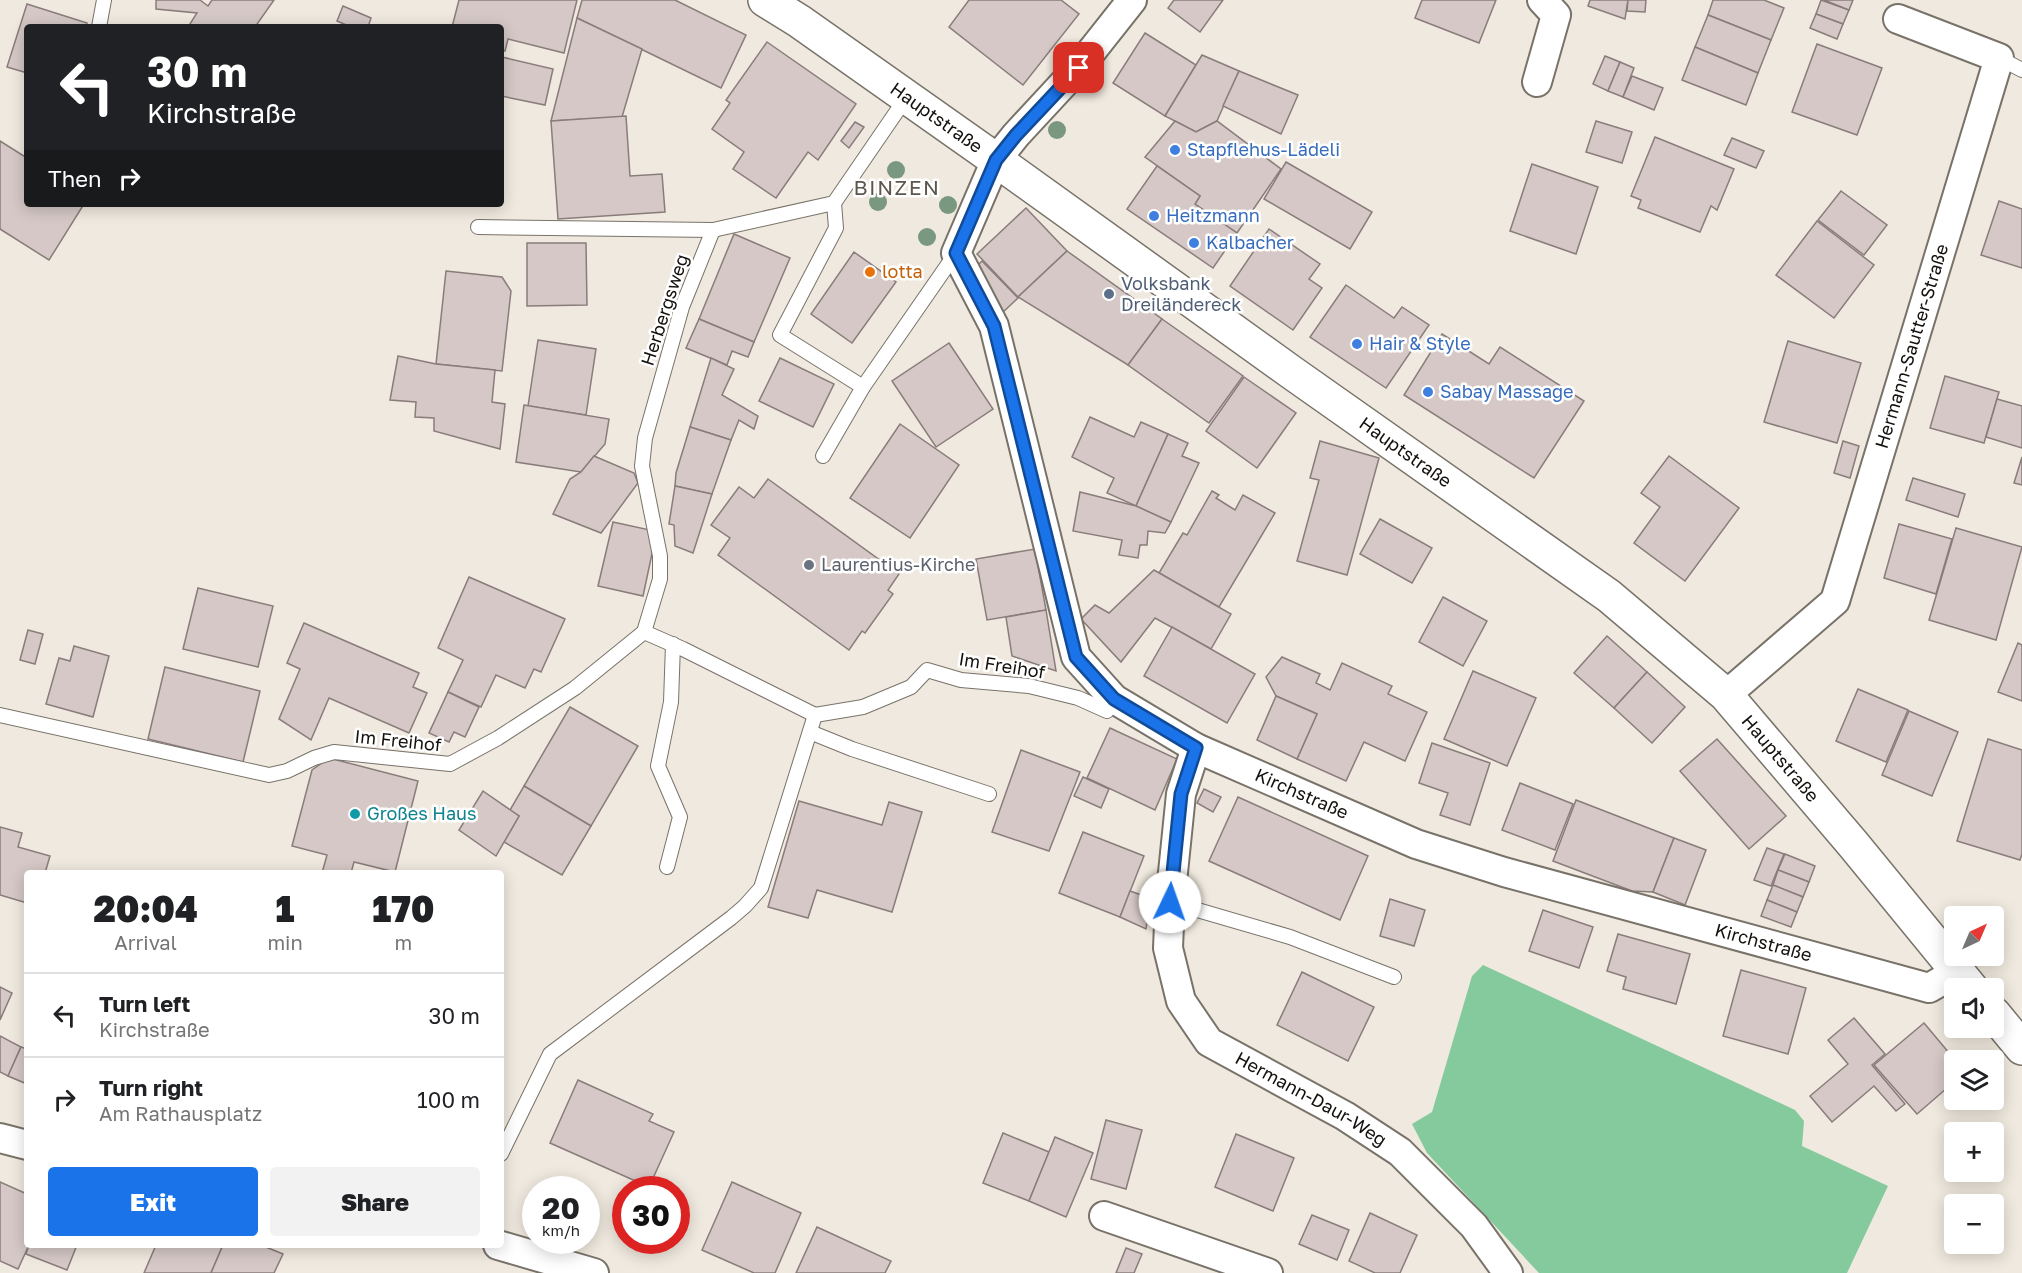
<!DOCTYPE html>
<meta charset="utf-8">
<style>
body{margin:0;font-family:"Golos Text",sans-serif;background:#f2f2f2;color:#202124;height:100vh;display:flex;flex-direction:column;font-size:22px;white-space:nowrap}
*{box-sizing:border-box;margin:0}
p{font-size:20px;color:#757577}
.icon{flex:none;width:33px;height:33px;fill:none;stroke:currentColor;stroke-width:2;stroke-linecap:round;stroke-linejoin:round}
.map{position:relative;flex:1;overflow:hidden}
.drawer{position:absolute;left:24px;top:870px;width:480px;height:378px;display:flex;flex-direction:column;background:#fff;border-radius:6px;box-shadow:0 3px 15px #0003}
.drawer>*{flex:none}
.guide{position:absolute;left:24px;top:24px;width:480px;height:183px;border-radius:6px;box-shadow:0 3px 15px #0003;background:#202124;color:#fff;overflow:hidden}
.needle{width:39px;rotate:44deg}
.buttons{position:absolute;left:1944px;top:906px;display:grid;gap:12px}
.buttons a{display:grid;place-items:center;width:60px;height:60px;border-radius:6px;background:#fff;box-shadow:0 3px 15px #0003;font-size:30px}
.speed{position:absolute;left:522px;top:1176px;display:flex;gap:12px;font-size:30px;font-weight:700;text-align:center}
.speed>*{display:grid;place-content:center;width:78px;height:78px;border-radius:50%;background:#fff;box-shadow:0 3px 15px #0003;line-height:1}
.speed small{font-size:15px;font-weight:400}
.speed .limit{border:9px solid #d22;background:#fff;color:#111}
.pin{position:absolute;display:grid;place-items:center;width:51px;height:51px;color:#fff;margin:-26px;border-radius:12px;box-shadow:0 3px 9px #0006}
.me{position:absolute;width:66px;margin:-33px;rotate:3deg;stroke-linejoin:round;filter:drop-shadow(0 0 4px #0008)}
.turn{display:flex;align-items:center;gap:21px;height:126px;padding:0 24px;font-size:27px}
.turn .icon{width:78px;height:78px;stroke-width:2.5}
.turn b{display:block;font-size:42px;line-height:51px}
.then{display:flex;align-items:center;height:57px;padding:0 24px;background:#0003;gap:12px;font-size:22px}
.eta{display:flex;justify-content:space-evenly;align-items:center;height:102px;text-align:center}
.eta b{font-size:36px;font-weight:800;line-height:42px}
.button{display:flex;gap:12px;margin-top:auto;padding:12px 24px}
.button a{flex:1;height:69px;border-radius:6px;background:#1a73e8;color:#fff;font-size:24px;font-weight:800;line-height:69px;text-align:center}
.button a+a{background:#f2f2f2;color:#202124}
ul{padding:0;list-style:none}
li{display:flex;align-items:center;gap:18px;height:84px;padding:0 24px;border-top:2px solid #e0e0e0}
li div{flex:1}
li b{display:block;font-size:22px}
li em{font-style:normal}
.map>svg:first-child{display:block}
</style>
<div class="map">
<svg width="2022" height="1273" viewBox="0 0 2022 1273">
<rect width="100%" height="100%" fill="#f0e9df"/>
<polygon fill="#84ca9c" points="1483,965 1795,1110 1804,1121 1802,1146 1888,1186 1847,1273 1539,1273 1427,1153 1412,1124 1432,1112 1472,976"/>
<g fill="#d5c8c6" stroke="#897c7b" stroke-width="1.5">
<polygon points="156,0 200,0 208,6 212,0 274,0 255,27 188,27 197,13 156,9"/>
<polygon points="459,0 577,0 564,53 508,39 505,51 501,50 501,27 452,27"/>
<polygon points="582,0 675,0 746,35 721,88 577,18"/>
<polygon points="969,0 1061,0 1079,14 1023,85 949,27"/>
<polygon points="1174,0 1223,0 1200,32 1168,8"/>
<polygon points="1422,0 1496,0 1479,43 1415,18"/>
<polygon points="1590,0 1628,0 1625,19 1588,6"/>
<polygon points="1628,0 1646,0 1645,12 1627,11"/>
<polygon points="1713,0 1764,0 1784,8 1771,40 1708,15"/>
<polygon points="1821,0 1849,10 1843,24 1816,14"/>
<polygon points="1824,0 1853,0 1849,10"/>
<polygon points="27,4 87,23 86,27 27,27 27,73 7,67"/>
<polygon points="343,6 371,18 368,27 351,27 337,21"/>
<polygon points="1816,14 1843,24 1837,39 1810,28"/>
<polygon points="1708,15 1771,40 1758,73 1695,47"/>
<polygon points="577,18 642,49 622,117 551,121"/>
<polygon points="1145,33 1196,65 1165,116 1113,83"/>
<polygon points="767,42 856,104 818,160 808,152 776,198 733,169 744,152 712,129 730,103 726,100"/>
<polygon points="1817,44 1882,68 1857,135 1792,112"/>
<polygon points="1695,47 1758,73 1746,105 1682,80"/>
<polygon points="1202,55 1239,71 1217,121 1196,132 1165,116"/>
<polygon points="1605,56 1620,62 1608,91 1593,84"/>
<polygon points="502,57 553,69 545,105 501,96"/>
<polygon points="1620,62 1634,68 1623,97 1608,91"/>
<polygon points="1239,71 1298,95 1281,134 1223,106"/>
<polygon points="1632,76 1663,88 1654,110 1623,97"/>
<polygon points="626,116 630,176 662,174 665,212 558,219 551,121"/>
<polygon points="1175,121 1196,132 1217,121 1281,169 1237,233 1195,204 1200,196 1145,157"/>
<polygon points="1596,121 1632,132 1622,163 1586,152"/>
<polygon points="855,122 864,127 849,148 841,141"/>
<polygon points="1655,137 1734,169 1717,210 1711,206 1700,232 1638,208 1641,200 1631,196"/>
<polygon points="1732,138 1764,151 1756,168 1724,155"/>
<polygon points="0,141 27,158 27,204 84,204 49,260 0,229"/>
<polygon points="1286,162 1372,212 1350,249 1264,199"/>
<polygon points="1532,164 1598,187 1576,254 1510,231"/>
<polygon points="1157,166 1200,196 1195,204 1237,233 1213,268 1127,209"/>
<polygon points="1841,191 1887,225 1864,255 1818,220"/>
<polygon points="1999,201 2022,209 2022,268 1981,255"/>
<polygon points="1026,208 1067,251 1018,297 977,254"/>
<polygon points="1817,221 1874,265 1834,318 1776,275"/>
<polygon points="1269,229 1320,264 1309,279 1322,288 1293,330 1230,286"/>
<polygon points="734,234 790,258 754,342 699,319"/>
<polygon points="527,243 586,243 587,305 527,306"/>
<polygon points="1067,251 1162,319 1128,365 1018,297"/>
<polygon points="854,252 896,282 852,343 811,314"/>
<polygon points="982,261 1018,298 1001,314 977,266"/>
<polygon points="446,271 502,277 511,291 502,371 436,364"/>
<polygon points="1346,285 1394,318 1402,307 1429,325 1386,388 1310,337"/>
<polygon points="699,319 754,342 748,357 732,351 727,365 686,348"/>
<polygon points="1162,319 1243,376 1209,423 1128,365"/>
<polygon points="1442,334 1489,364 1500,347 1584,401 1534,478 1404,395"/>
<polygon points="538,340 596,349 586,415 528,406"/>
<polygon points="1788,341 1861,363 1837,443 1764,422"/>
<polygon points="949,343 993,409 936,447 892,381"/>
<polygon points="398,356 436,364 495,370 492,402 505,404 500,449 434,431 434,418 415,417 416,402 390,400"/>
<polygon points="711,358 734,369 722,395 758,416 754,429 739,420 731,440 690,427"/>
<polygon points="780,358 834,384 813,427 759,401"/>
<polygon points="1945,376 1999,392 1984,443 1930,428"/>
<polygon points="1244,377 1296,413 1257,468 1206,431"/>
<polygon points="1997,399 2022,406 2022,448 1986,437"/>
<polygon points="524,405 609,419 605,444 581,472 516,462"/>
<polygon points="1090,417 1134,437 1141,422 1168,434 1136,506 1107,493 1114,478 1072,457"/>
<polygon points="900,424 959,465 910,538 850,498"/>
<polygon points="690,427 731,440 712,494 675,486 676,473"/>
<polygon points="1168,434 1188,443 1182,456 1199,463 1171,522 1136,506"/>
<polygon points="1320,441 1379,458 1347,575 1297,561 1319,480 1310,478"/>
<polygon points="1843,441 1859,446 1850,478 1834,473"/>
<polygon points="594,456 634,473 638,483 601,533 553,514 570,479 581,472"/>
<polygon points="1669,456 1739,508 1685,581 1634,543 1660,507 1641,493"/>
<polygon points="2022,457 2022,485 2014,483"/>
<polygon points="1913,478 1965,494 1958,517 1906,500"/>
<polygon points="768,479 899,574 888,590 893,594 865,633 862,631 849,650 718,555 730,538 711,525 739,487 754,498"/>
<polygon points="675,486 712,494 693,553 675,546 674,525 669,524"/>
<polygon points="1212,491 1219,495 1216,498 1235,510 1243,495 1275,513 1219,607 1159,573 1183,533 1187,535"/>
<polygon points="1080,492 1136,506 1171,522 1165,533 1148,531 1147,545 1140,545 1138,558 1119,555 1122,540 1073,531"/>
<polygon points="1380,519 1432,548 1412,583 1360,554"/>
<polygon points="613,522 650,530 653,549 643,596 598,586"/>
<polygon points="1899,524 1952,539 1936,594 1884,578"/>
<polygon points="1956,528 2022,547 1996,640 1929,620"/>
<polygon points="1035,549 1046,610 987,620 976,559"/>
<polygon points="1154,570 1231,614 1211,649 1155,618 1121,662 1081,619 1095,605 1109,613"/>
<polygon points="469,577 565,619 541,672 534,669 525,688 496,675 481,707 448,692 463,660 438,648"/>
<polygon points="198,588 273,606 258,667 183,649"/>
<polygon points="1443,597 1487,621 1463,666 1419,642"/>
<polygon points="1046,610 1056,671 1012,656 1006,617"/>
<polygon points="304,623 419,673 413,687 427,693 409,733 329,698 311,740 279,719 300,669 287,663"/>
<polygon points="1172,627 1255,674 1227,723 1144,676"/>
<polygon points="28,630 43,634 35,664 20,660"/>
<polygon points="1607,636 1647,672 1614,708 1574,673"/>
<polygon points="2018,643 2022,645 2022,701 1998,692"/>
<polygon points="74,646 109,656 93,717 46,704 59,658 70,661"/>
<polygon points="1282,657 1320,674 1316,683 1330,690 1342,663 1392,686 1388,694 1427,712 1405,761 1364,742 1346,781 1297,759 1317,714 1276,696 1266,677"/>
<polygon points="165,667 260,691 243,762 148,739"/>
<polygon points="1473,671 1536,698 1507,766 1444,739"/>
<polygon points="1647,672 1685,707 1652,743 1614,708"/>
<polygon points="1858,689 1908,710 1886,762 1836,741"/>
<polygon points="448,692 479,707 465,737 454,732 449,742 429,733"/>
<polygon points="1276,696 1317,714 1297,759 1257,740"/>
<polygon points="570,707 638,746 591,826 524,786"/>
<polygon points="1909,711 1958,732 1932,796 1882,775"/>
<polygon points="1110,728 1177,759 1155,810 1087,778"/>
<polygon points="1717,739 1786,816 1749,849 1680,771"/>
<polygon points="1988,739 2022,750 2022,854 2020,860 1957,841"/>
<polygon points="1432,743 1490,763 1470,825 1440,815 1448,793 1419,783"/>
<polygon points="1021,750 1080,772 1049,851 992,832"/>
<polygon points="329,758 418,781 395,872 354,862 351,873 322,873 327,855 292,846 312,770"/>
<polygon points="1083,777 1109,789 1101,808 1074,796"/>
<polygon points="1520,783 1573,804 1555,850 1502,830"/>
<polygon points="524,786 591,826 562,875 504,842 519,816 510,810"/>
<polygon points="1204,789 1221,797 1213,812 1197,803"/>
<polygon points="483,791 519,816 496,856 459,830"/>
<polygon points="1238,797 1368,856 1340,920 1209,861"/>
<polygon points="1576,800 1674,838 1653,892 1632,891 1553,861"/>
<polygon points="799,801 882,825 889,802 922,812 892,912 817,890 808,918 768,907"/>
<polygon points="0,827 22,833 18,847 50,856 45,873 27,873 27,903 0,895"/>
<polygon points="1083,832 1144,856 1120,917 1059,893"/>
<polygon points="1674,838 1706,850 1685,905 1653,892"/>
<polygon points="1767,848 1784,854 1771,886 1754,880"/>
<polygon points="1785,854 1815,866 1809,882 1778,870"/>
<polygon points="1778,870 1809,882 1803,897 1773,885"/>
<polygon points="1773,885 1803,897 1797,912 1767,900"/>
<polygon points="1130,891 1150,898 1146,929 1120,917"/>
<polygon points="1390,899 1425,910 1414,946 1380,936"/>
<polygon points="1767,900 1797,912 1791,927 1761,916"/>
<polygon points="1543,910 1593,927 1579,968 1529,951"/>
<polygon points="1618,934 1690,954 1676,1004 1623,989 1626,977 1607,971"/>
<polygon points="1741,970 1806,988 1788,1054 1723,1036"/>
<polygon points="1302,972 1374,1007 1348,1061 1277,1025"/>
<polygon points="0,987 12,993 0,1020"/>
<polygon points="1854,1018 1885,1054 1872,1065 1905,1104 1896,1111 1874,1086 1832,1122 1810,1096 1848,1064 1828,1040"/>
<polygon points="1924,1023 1955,1060 1954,1082 1917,1114 1874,1065"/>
<polygon points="0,1036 21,1047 8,1076 0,1072"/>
<polygon points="21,1047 27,1049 27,1084 8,1076"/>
<polygon points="578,1080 653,1114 649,1121 674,1132 649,1187 550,1143"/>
<polygon points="1106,1120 1142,1130 1126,1189 1091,1179"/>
<polygon points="1003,1133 1049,1152 1029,1201 983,1183"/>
<polygon points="1236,1134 1294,1158 1273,1211 1215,1187"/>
<polygon points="1055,1137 1093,1153 1066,1217 1029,1201"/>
<polygon points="0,1182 27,1194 27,1245 29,1245 18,1269 0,1261"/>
<polygon points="732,1182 801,1213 775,1273 754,1273 702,1250"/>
<polygon points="1370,1213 1417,1235 1400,1273 1375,1273 1349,1261"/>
<polygon points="1312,1215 1349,1230 1337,1260 1299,1244"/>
<polygon points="817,1227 891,1261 885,1273 796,1273"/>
<polygon points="29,1245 77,1245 67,1270 26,1254"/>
<polygon points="156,1245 223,1245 211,1273 144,1273"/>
<polygon points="223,1245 261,1245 283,1254 274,1273 211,1273"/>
<polygon points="1126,1248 1142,1254 1134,1273 1116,1273"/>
</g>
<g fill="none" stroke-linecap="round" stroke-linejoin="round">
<g stroke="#787269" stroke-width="16">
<g id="lane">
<polyline points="99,27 104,0"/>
<polyline points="1999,58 2022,70"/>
<polyline points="834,203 836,228 780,335 863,387 956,253"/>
<polyline points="478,227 713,230 834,203 906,98"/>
<polyline points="823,456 863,387"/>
<polyline points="644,632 660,579 660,556 642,466 645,438 682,307 713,230"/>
<polyline points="0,715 269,775 287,771 314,758 334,752 450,764 498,738 575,688 644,632"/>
<polyline points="815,715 863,707 911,687 927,670 961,680 1029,686 1078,698 1107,711 1114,699"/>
<polyline points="810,732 852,749 989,794"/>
<polyline points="667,867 680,817 658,766 671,702 673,644"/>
<polyline points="1170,902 1290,937 1394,977"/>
<polyline points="501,1154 550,1054 731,918 745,906 761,888 815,715 683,649 644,632"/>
</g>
</g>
<g stroke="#787269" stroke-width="32">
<g id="street">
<path id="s1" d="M1132,0L1079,67L1016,135L996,160L956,253L994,326L1076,657L1114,699L1196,748L1416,844L1504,872L1929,988L1957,972"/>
<polyline points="1537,82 1556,15 1542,0"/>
<path id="s2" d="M1726,695L1835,601L1999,58L1898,19"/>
<path id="s3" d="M1196,748L1181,794L1170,902L1168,948L1181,1001L1209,1042L1345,1116L1400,1152L1474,1226L1508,1273"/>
<polyline points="0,1138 27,1145"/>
<polyline points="1104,1216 1268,1273"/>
<polyline points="498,1245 594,1273"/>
</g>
</g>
<g stroke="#787269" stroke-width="36">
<g id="secondary">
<path id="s4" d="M765,0L799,21L996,160L1291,372L1609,596L1726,695L1853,844L1971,988"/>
<polyline points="1994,1014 2022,1048"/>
</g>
</g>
<use href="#lane" stroke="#fff" stroke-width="14"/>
<use href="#street" stroke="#fff" stroke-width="28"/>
<use href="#secondary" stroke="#fff" stroke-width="33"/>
</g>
<g fill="#7a9880">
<circle cx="1057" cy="130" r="9"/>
<circle cx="896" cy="170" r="9"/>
<circle cx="878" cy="202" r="9"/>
<circle cx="948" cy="205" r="9"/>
<circle cx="927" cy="237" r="9"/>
</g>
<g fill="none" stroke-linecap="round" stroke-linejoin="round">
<g stroke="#114b97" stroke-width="15">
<polyline id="route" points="1079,68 1016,135 996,160 956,253 994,326 1076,657 1114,699 1196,748 1181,794 1170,902"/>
</g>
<use href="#route" stroke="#1a73e8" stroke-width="10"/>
</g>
<g fill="#3f7fe0" stroke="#fff" stroke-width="2">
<circle cx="1175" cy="150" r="6"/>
<circle cx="1154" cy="216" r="6"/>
<circle cx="1194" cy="243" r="6"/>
<circle cx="1357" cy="344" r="6"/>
<circle cx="1428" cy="392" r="6"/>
</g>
<circle fill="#e8710a" stroke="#fff" stroke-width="2" cx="870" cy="272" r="6"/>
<circle fill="#5c6f8a" stroke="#fff" stroke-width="2" cx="1109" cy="294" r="6"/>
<circle fill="#6b7280" stroke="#fff" stroke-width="2" cx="809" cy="565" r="6"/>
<circle fill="#0f9aa8" stroke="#fff" stroke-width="2" cx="355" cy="814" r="6"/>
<g text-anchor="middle" stroke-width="5" stroke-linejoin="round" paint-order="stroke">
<g font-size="18" fill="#13100d" stroke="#fff">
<text dy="6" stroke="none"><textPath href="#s4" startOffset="208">Hauptstraße</textPath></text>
<text transform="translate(665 310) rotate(-72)" y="6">Herbergsweg</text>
<text dy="6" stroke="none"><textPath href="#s2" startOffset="410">Hermann-Sautter-Straße</textPath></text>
<text dy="6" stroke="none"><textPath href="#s4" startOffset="784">Hauptstraße</textPath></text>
<text transform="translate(1002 666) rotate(9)" y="6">Im Freihof</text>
<text transform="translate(398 741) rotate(6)" y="6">Im Freihof</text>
<text dy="6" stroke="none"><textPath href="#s4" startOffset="1270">Hauptstraße</textPath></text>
<text dy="6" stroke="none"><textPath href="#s1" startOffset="1002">Kirchstraße</textPath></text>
<text dy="6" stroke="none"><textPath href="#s1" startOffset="1488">Kirchstraße</textPath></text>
<text dy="6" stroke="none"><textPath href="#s3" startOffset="424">Hermann-Daur-Weg</textPath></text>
</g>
<g font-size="18" fill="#366cbe" stroke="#fff" text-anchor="start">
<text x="1187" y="156">Stapflehus-Lädeli</text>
<text x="1166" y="222">Heitzmann</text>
<text x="1206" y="249">Kalbacher</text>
<text x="1369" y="350">Hair &amp; Style</text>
<text x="1440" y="398">Sabay Massage</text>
</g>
<g font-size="18" fill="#c56008" stroke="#fff" text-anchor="start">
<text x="882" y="278">lotta</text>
</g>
<g font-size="18" fill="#4e5e75" stroke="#fff" text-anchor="start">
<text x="1121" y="290">Volksbank<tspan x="1121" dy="21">Dreiländereck</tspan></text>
</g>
<g font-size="18" fill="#5b616d" stroke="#fff" text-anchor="start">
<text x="821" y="571">Laurentius-Kirche</text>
</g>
<g font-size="18" fill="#0d838f" stroke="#fff" text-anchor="start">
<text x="367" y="820">Großes Haus</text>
</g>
<g font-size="21" letter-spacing="1.5" fill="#5d564e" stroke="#fff">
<text x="897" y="195">BINZEN</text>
</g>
</g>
</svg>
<div class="buttons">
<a><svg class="needle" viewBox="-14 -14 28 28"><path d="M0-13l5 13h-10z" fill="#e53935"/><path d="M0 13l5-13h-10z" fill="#757577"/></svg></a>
<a><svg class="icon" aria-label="sound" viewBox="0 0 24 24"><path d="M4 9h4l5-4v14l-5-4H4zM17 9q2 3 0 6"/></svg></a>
<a><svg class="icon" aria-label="layers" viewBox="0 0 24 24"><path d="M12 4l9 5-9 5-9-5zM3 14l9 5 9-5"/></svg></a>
<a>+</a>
<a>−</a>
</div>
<div class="speed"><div>20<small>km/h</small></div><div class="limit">30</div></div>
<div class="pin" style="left:1079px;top:68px;background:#d93025"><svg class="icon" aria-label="arrive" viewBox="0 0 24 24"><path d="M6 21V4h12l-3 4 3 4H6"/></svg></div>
<svg class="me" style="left:1170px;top:902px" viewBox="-20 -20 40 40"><circle r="19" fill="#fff"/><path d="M0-13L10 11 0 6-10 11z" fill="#1a73e8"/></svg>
<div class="guide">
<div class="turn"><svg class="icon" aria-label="left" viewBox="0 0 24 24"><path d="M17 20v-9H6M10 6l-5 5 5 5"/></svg><div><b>30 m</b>Kirchstraße</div></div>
<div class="then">Then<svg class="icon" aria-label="right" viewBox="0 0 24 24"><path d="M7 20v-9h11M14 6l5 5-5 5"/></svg></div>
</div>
<section class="drawer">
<div class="eta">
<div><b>20:04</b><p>Arrival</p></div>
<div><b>1</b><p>min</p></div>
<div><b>170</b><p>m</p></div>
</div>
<ul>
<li><svg class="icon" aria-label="left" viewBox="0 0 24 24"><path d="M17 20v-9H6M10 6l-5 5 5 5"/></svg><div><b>Turn left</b><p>Kirchstraße</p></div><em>30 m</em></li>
<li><svg class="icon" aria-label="right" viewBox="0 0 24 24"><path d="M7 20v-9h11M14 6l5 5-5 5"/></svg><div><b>Turn right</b><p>Am Rathausplatz</p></div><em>100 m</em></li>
</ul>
<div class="button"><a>Exit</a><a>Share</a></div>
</section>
</div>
